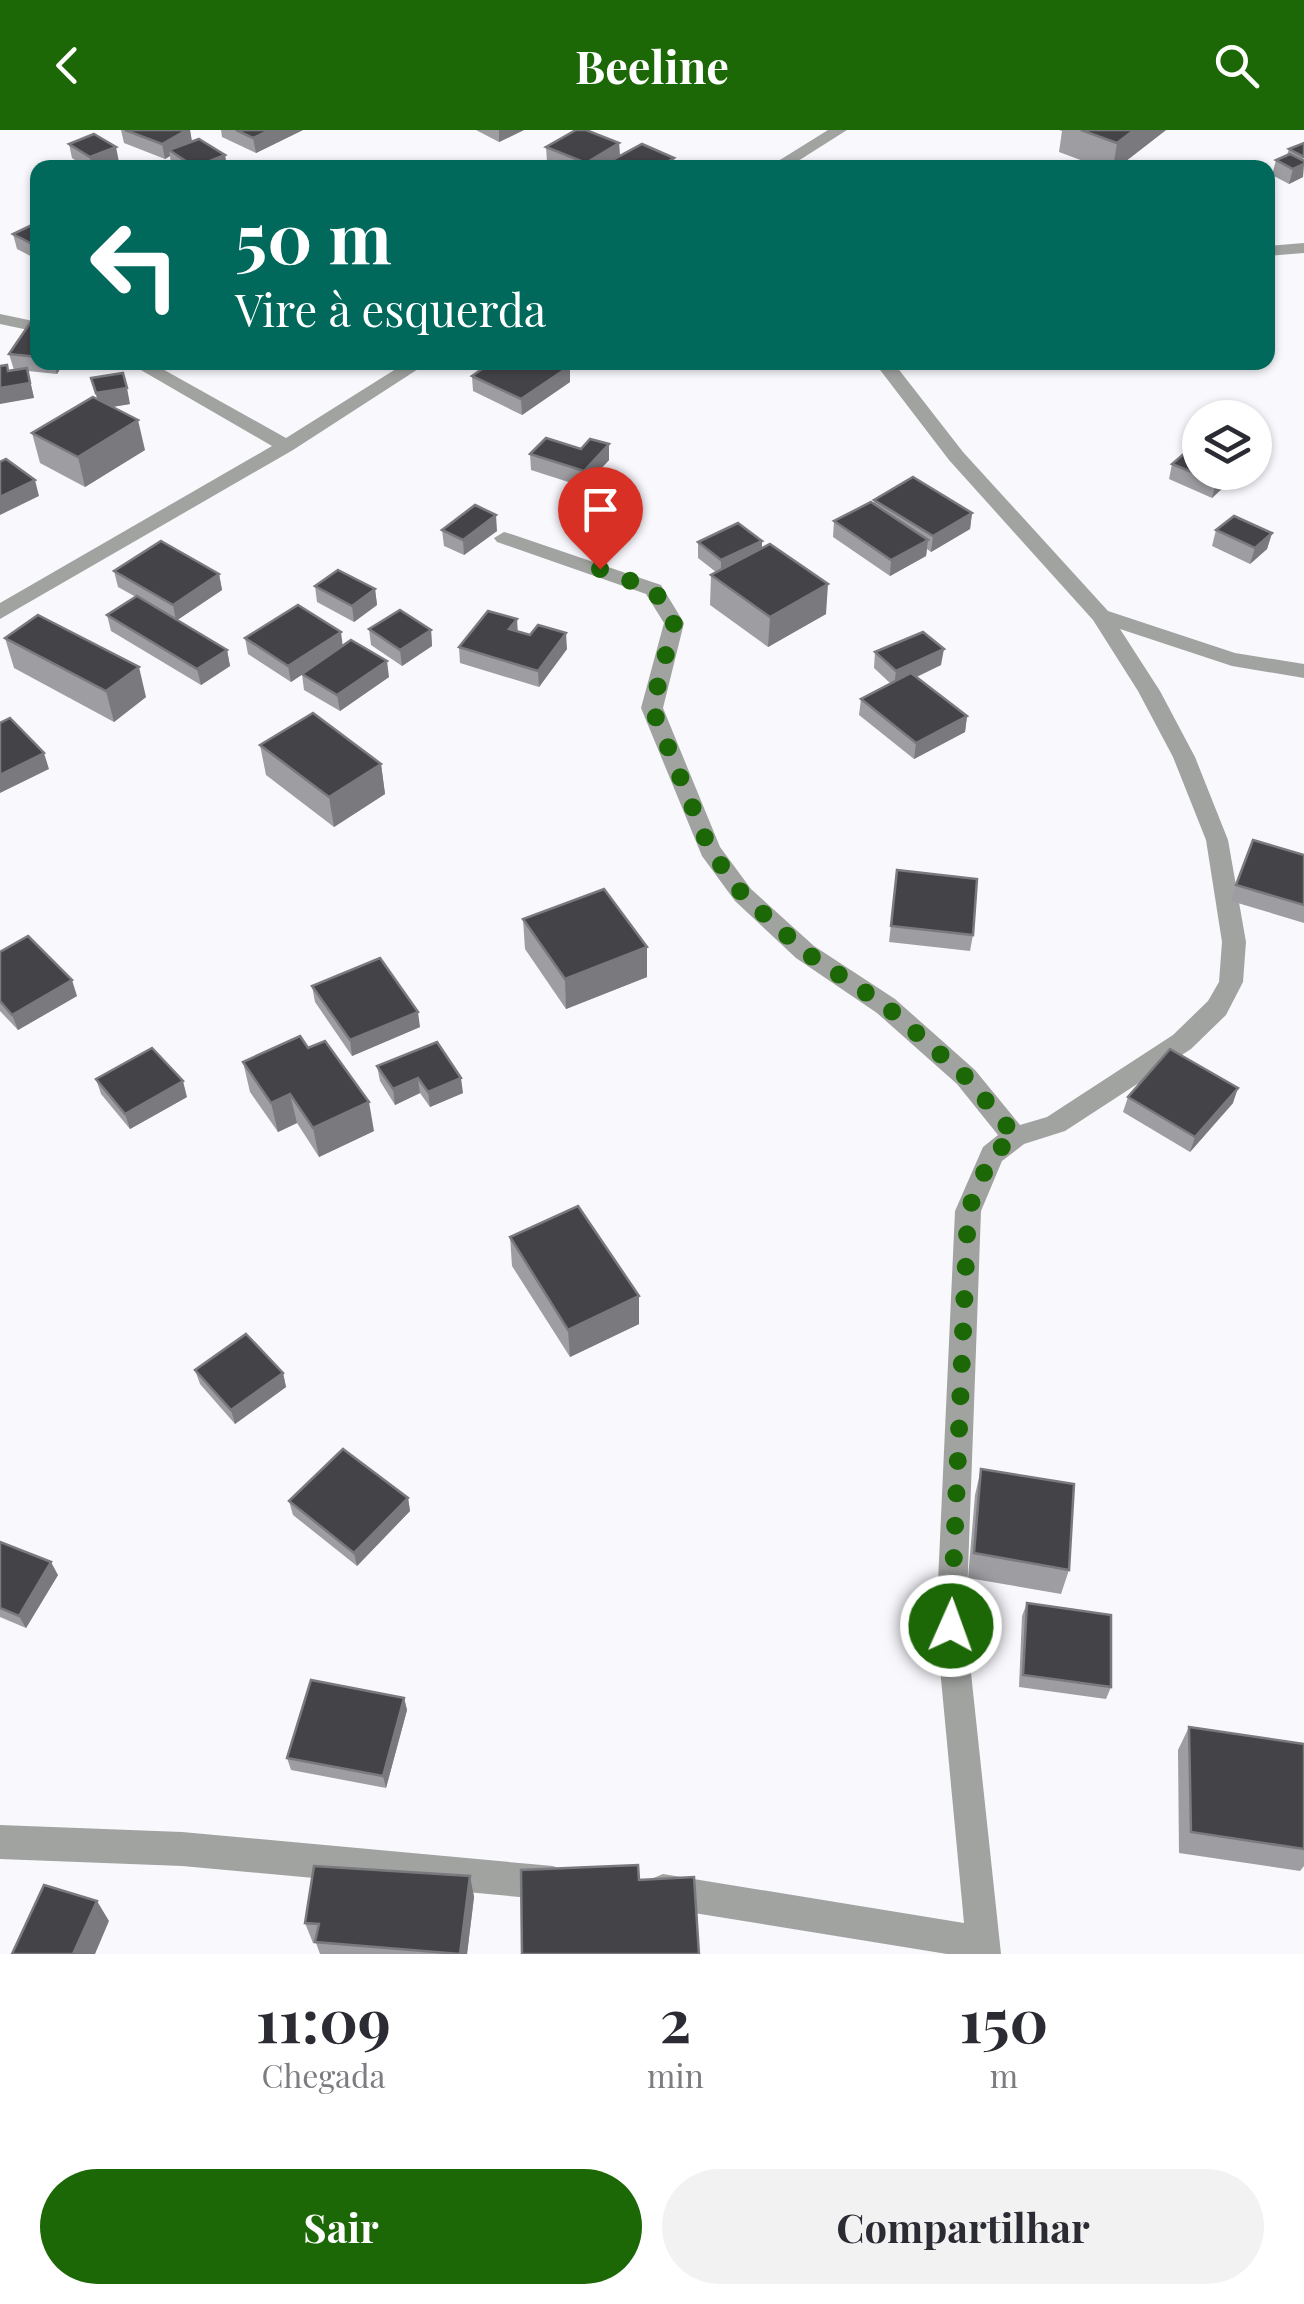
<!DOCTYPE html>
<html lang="pt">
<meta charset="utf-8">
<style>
body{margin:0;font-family:"Playfair Display",serif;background:#f2f2f3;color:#2b2b33;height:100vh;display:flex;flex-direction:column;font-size:38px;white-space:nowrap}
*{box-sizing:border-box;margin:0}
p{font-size:32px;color:#7c7c81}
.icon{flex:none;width:55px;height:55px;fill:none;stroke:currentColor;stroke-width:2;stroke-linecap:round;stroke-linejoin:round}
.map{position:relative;height:1824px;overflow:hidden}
.panel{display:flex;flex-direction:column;background:#fff;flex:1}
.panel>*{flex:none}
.top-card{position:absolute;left:30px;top:30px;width:1245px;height:210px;border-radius:20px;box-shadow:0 2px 8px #0004;background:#00695c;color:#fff;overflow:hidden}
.tools{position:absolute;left:1182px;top:270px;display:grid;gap:20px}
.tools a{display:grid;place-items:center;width:90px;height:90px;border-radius:50%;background:#fff;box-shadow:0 2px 8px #0004;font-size:50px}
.pin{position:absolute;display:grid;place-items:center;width:85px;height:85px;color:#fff;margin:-102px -42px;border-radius:50% 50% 50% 0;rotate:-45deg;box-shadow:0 0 10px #0007}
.pin .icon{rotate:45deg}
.me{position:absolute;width:110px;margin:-55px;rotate:2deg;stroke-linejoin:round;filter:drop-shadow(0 0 8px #0008)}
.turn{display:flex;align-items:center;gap:35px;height:210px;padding:0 40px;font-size:45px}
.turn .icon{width:130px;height:130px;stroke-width:2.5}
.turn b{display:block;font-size:70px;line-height:85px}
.eta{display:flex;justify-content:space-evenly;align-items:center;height:170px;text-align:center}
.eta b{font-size:60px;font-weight:700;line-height:70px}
.cta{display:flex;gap:20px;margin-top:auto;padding:20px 40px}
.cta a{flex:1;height:115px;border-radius:60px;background:#1c6806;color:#fff;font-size:40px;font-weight:700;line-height:115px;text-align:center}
.cta a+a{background:#f2f2f3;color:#2b2b33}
header{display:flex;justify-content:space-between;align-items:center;height:130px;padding:0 40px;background:#1c6806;color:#fff;font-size:45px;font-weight:700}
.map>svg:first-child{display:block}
</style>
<header><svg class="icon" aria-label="back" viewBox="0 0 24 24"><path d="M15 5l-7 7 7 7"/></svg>Beeline<svg class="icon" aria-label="search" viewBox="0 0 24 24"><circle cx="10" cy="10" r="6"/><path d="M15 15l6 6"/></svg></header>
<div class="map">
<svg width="1304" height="1824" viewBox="0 0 1304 1824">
<rect width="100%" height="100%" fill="#f9f8fd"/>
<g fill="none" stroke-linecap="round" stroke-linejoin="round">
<g fill="#a1a3a1" fill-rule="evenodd">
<polygon points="828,0 847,0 787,38 767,38"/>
<polygon points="1304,113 1304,123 1268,126 1268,116"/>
<polygon points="0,184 38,192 38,202 0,194"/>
<polygon points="127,232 150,232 286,308 407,232 429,232 293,320 0,489 0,473 272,316"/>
<polygon points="874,232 893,232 963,322 1108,481 1235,523 1304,534 1304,548 1232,536 1120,499 1160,561 1195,627 1228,710 1246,812 1243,852 1226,885 1191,919 1065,1001 1024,1014 1002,1031 981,1081 966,1496 1001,1824 947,1824 663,1778 651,1773 646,1761 651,1749 663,1744 964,1793 936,1496 955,1081 983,1017 998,1005 957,954 877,883 796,828 735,771 702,726 641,578 664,493 646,464 497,412 494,408 504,402 511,404 661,455 684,493 663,578 720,717 751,759 814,816 895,869 975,940 1020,995 1047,987 1173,905 1208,871 1219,852 1222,812 1206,710 1173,627 1138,561 1093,490 949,330"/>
<polygon points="0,1695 182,1702 553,1736 565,1741 570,1753 565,1765 553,1770 182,1736 0,1729"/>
</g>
</g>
<g fill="#9e9ea2">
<polygon points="121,0 190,0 192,11 225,25 227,38 174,38 171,36 170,26 165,29 124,13"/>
<polygon points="221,0 303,0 256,23 222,7"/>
<polygon points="476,0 524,0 499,12"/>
<polygon points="1059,0 1166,0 1117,38 1102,38 1059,22 1062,1"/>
<polygon points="619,13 620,26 674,28 674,38 607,38 607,36 604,38 560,38 547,32 546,17"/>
<polygon points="1304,13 1303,47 1289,54 1272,45 1276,30 1287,25 1289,19"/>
<polygon points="69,14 119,32 106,38 86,38 72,28"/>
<polygon points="38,92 38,130 17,119 13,104"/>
<polygon points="38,194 38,232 64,232 57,244 28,241 34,268 8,241 14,240 9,224"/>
<polygon points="472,246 570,252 522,285 473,261"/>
<polygon points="91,248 130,274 112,277 145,320 85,357 40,333 32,303 97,269"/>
<polygon points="530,324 609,330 584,357 531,340"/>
<polygon points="1172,334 1240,342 1212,368 1169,349"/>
<polygon points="874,370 972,383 970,399 931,422 927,419 926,426 890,446 833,407 834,391 874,374"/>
<polygon points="442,400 497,401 464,425 444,416"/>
<polygon points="1216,400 1272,403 1267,419 1250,434 1212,416"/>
<polygon points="698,412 762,418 826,484 768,517 710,475 711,445 716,442 698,428"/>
<polygon points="114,441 219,444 222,460 177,490 227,520 230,536 201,555 111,501 107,485 136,467 118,457"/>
<polygon points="315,456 375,459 377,475 354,492 317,472"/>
<polygon points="369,499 431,500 432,516 402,536 371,515"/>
<polygon points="518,502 567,519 539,557 460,533 459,517"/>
<polygon points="5,508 146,567 114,592 14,538"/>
<polygon points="245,508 343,515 389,547 340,581 304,560 302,544 291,552 248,524"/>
<polygon points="875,522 941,535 917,547 967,586 965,602 914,629 859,585 861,569 890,553 874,538"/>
<polygon points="260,615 381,634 385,664 334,697 266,645"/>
<polygon points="1304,725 1304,793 1231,771 1236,755"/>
<polygon points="897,740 973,805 970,821 889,812"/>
<polygon points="523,789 647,847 566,879 525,819"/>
<polygon points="0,822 77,866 18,900 0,881"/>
<polygon points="312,856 420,897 352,926 315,872"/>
<polygon points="308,918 374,1001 319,1027 297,993 278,1002 250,962 243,932"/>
<polygon points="377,936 463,963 430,977 420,963 395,975 380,951"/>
<polygon points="96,949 187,967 130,999 101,964"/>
<polygon points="1128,967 1233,973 1190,1022 1123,982"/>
<polygon points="510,1107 639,1166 639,1194 570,1227 512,1136"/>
<polygon points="195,1240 283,1243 286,1257 235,1294 200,1254"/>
<polygon points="981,1339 1069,1440 1061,1464 968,1448 975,1365"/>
<polygon points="408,1368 410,1381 357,1436 293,1385 289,1371"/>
<polygon points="0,1412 58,1445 26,1498 0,1487"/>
<polygon points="1027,1473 1111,1557 1106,1569 1019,1557 1022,1486"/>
<polygon points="404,1568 407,1580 386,1658 291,1640 287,1628"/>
<polygon points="1189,1597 1304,1719 1304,1736 1300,1741 1179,1723 1178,1620"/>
<polygon points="470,1746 474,1767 467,1824 320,1824 316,1813 313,1813 305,1793"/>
</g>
<g fill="#7a797e">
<polygon points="187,0 190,0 192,13 169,20 170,26 165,29 162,14"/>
<polygon points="270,0 303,0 256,23 253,8"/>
<polygon points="499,0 524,0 499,12"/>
<polygon points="1134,0 1166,0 1117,38 1113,38 1117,13"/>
<polygon points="619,13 620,28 607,33 607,36 604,38 586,38 586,33"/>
<polygon points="116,17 119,32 106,38 92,38 90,27"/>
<polygon points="225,25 227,38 195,38"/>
<polygon points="674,28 674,38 657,38"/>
<polygon points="1304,34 1303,47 1289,54 1293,39"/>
<polygon points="54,232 64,232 57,244"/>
<polygon points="570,236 570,252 522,285 521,269"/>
<polygon points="27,238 34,268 0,274 0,258"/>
<polygon points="127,258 130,274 100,279 96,263"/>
<polygon points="138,290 145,320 85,357 78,327"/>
<polygon points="609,314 609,330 584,357 584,341"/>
<polygon points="1227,342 1240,342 1212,368 1216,352"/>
<polygon points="35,350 39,366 0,385 0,367"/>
<polygon points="972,383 970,399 931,422 933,406"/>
<polygon points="496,385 497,401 464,425 463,410"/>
<polygon points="1272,403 1267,419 1250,434 1255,418"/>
<polygon points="928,410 926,426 890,446 891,430"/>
<polygon points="762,411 762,427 721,446 721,430"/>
<polygon points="219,444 222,460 176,491 173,475"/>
<polygon points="828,454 826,484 768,517 770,487"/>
<polygon points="375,459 377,475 354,492 352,476"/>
<polygon points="517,489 518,505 509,499"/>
<polygon points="431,500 432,516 402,536 400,520"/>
<polygon points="341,502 343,518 291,552 288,536"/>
<polygon points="566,503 567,519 539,557 538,541"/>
<polygon points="944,519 941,535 894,557 896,541"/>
<polygon points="227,520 230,536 201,555 197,539"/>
<polygon points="387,531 389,547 340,581 337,565"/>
<polygon points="139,537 146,567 114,592 106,561"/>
<polygon points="967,586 965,602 914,629 916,613"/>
<polygon points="44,623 49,639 0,663 0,645"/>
<polygon points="381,634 385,664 334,697 329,667"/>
<polygon points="647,817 647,847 566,879 565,849"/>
<polygon points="72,850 77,866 18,900 12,885"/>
<polygon points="418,882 420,897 352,926 350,910"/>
<polygon points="418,948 420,963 395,975 393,959"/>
<polygon points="461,948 463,963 430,977 428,962"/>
<polygon points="183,951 187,967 130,999 125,984"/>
<polygon points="1238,958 1233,973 1190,1022 1195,1007"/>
<polygon points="290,964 297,993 278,1002 271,973"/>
<polygon points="369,972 374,1001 319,1027 313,998"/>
<polygon points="639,1166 639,1194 570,1227 568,1200"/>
<polygon points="283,1243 286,1257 235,1294 231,1280"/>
<polygon points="408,1368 410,1381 357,1436 354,1423"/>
<polygon points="51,1432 58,1445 26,1498 19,1486"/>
<polygon points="404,1568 407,1580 386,1658 383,1646"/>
<polygon points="470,1746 474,1767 467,1824 460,1824"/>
<polygon points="97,1771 109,1791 95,1824 73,1824"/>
</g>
<g fill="#444347" stroke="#7a797e" stroke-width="2.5">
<polygon points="125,0 187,0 162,14"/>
<polygon points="236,0 270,0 253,8"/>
<polygon points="576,0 586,0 619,13 586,33 546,17"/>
<polygon points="1081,0 1134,0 1117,13"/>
<polygon points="94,4 116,17 90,27 69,14"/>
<polygon points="199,9 225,25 195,37 169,20"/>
<polygon points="1304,13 1304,27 1289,19"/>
<polygon points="642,14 674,28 657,38 617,38 607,33"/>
<polygon points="1290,24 1304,31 1304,34 1293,39 1276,30"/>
<polygon points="38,92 38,117 13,104"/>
<polygon points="30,193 38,194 38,227 9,224"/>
<polygon points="492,232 561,232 570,236 521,269 472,246"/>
<polygon points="7,235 8,241 27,238 30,253 0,258 0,236"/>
<polygon points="123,243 127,258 96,263 91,248"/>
<polygon points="93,267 138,290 78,327 32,303"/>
<polygon points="546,308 581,319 590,309 609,314 584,341 530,324"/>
<polygon points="1200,310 1200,342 1227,342 1216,352 1172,334"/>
<polygon points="6,329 35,350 0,367 0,332"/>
<polygon points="913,347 972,383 933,406 874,370"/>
<polygon points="871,372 928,410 891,430 834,391"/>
<polygon points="475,375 496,385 463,410 442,400"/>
<polygon points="1234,386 1272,403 1255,418 1216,400"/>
<polygon points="738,393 762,411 721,430 698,412"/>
<polygon points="161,411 219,444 173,475 114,441"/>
<polygon points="770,414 828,454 770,487 711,445"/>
<polygon points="338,440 375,459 352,476 315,456"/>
<polygon points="137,466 227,520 197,539 107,485"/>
<polygon points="298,475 341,502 288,536 245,508"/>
<polygon points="400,480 431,500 400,520 369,499"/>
<polygon points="488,481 517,489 509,499 530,505 538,495 566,503 538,541 459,517"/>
<polygon points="38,485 139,537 106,561 5,508"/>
<polygon points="923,502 944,519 896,541 875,522"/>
<polygon points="351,510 387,531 337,565 302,544"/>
<polygon points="911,543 967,586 916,613 861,569"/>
<polygon points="313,583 381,634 329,667 260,615"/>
<polygon points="10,588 44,623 0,645 0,593"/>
<polygon points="1253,710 1304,725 1304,775 1236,755"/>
<polygon points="897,740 977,749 973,805 891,796"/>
<polygon points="604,759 647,817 565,849 523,789"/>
<polygon points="28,806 72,850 12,885 0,871 0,822"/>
<polygon points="380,828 418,882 350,910 312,856"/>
<polygon points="300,906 308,918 325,911 369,972 313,998 290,964 271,973 243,932"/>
<polygon points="437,912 461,948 428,962 418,948 393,959 377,936"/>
<polygon points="152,918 183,951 125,984 96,949"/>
<polygon points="1170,919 1238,958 1195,1007 1128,967"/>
<polygon points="578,1076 639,1166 568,1200 510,1107"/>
<polygon points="246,1204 283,1243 231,1280 195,1240"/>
<polygon points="343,1319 408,1368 354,1423 289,1371"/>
<polygon points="981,1339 1074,1354 1069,1440 974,1423"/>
<polygon points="0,1412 51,1432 19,1486 0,1478"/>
<polygon points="1027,1473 1111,1485 1111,1557 1023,1545"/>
<polygon points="311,1550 404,1568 383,1646 287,1628"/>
<polygon points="1189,1597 1304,1614 1304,1719 1191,1702"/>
<polygon points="638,1735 639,1750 694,1747 699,1824 522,1824 521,1740"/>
<polygon points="314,1736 470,1746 460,1824 315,1812 319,1794 305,1793"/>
<polygon points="44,1755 97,1771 73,1824 12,1824"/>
</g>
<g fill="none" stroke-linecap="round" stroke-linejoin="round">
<polyline stroke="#1c6806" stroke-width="18" stroke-dasharray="0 32.4" points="600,439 654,460 674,493 652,578 710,720 743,765 805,822 886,876 966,947 1016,1007 992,1024 968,1081 951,1496"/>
</g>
</svg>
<div class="tools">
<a><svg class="icon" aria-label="layers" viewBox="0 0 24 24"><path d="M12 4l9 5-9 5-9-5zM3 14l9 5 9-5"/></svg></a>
</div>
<div class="pin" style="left:600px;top:439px;background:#d93025"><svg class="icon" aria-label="arrive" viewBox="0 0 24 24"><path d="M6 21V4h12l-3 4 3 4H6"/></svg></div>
<svg class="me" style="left:951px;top:1496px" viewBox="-20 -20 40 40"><circle r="17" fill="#1c6806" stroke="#fff" stroke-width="3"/><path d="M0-11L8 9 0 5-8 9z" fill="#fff"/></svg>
<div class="top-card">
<div class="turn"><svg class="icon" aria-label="left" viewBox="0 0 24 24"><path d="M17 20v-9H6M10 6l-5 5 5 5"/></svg><div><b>50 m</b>Vire à esquerda</div></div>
</div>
</div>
<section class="panel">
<div class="eta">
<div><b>11:09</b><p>Chegada</p></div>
<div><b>2</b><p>min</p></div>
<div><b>150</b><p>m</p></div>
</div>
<div class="cta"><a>Sair</a><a>Compartilhar</a></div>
</section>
